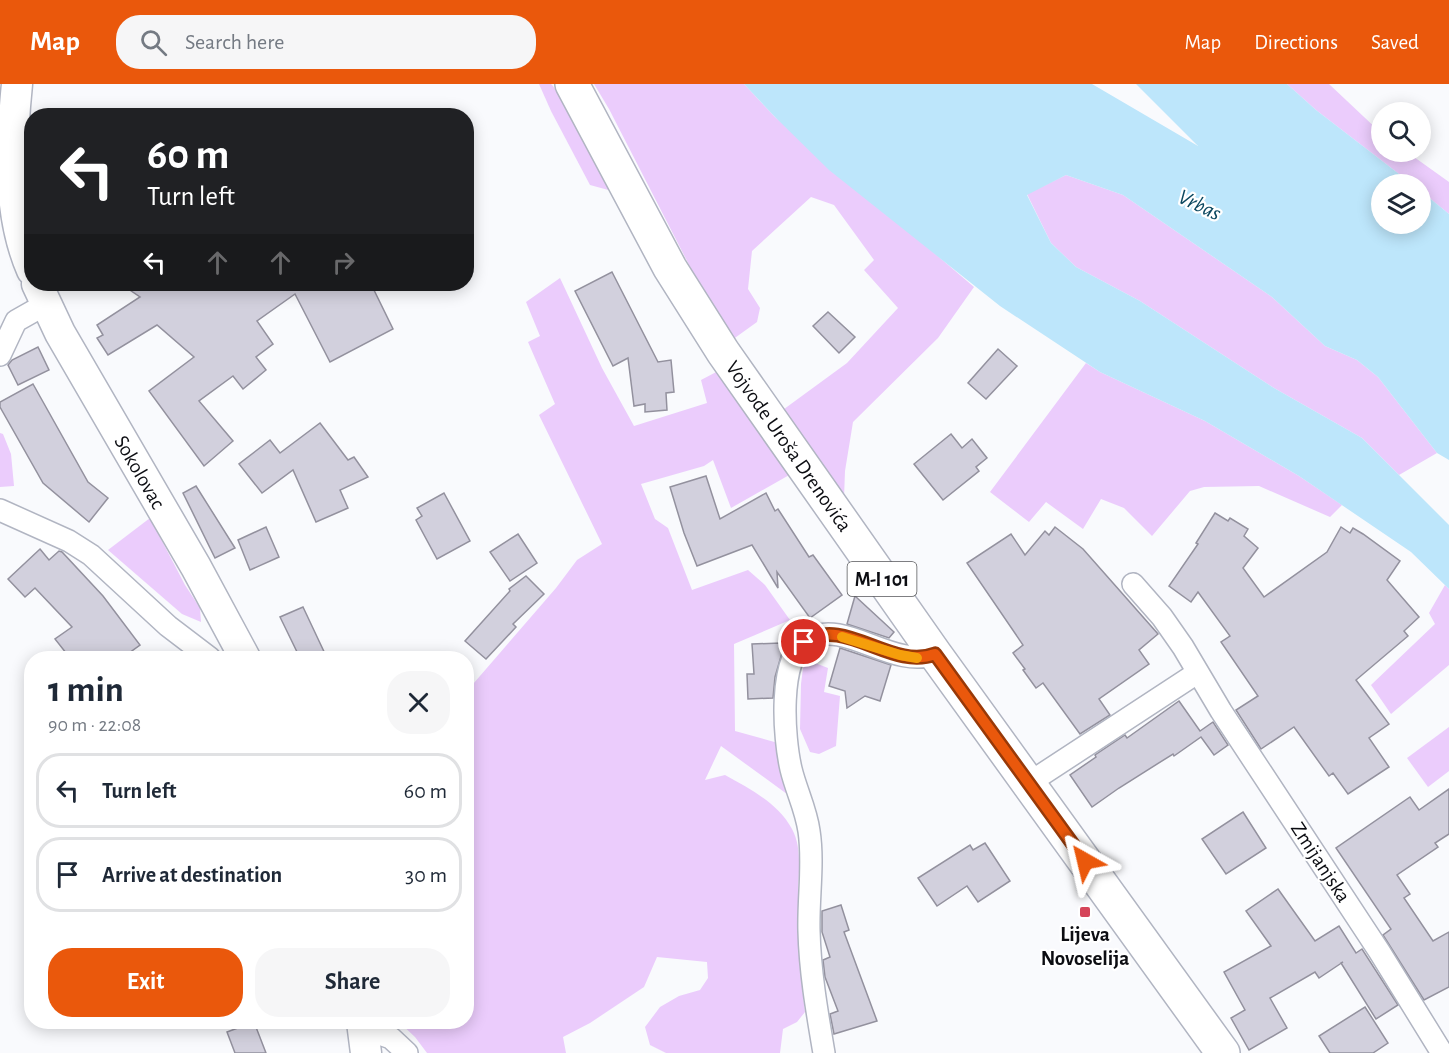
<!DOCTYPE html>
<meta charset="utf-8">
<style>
body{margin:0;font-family:"Alegreya Sans",sans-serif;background:#f6f6f7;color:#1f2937;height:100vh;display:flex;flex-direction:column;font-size:22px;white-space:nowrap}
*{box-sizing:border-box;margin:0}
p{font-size:20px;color:#747a83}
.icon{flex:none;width:33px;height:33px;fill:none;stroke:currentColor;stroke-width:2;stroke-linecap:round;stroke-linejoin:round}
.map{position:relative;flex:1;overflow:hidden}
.drawer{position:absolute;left:24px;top:567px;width:450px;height:378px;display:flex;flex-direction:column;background:#fff;border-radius:24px;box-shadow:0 3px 15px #0003}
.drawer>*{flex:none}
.guide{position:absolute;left:24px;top:24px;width:450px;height:183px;border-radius:24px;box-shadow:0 3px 15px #0003;background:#202124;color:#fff;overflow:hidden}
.buttons{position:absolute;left:1371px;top:18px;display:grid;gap:12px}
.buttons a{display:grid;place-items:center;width:60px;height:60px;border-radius:50%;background:#fff;box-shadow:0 3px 15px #0003;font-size:30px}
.pin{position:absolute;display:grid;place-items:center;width:51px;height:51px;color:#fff;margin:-26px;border:3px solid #fff;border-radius:50%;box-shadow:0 2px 6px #0007}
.me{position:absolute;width:66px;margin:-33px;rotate:323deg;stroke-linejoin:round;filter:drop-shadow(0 0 4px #0008)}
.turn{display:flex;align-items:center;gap:21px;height:126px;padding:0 24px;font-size:27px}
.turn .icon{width:78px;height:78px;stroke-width:2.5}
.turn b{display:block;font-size:42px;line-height:51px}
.lanes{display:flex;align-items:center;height:57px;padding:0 24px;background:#0003;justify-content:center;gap:30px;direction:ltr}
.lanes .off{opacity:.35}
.round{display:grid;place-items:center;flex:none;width:63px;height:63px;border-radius:24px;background:#f6f6f7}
.head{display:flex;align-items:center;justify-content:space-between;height:102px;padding:0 24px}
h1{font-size:36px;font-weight:600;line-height:45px}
.cta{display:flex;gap:12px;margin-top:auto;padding:12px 24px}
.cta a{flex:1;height:69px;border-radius:24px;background:#ea580c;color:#fff;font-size:24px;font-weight:600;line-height:69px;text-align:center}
.cta a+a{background:#f6f6f7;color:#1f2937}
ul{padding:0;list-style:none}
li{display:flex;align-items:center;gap:18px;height:75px;margin:0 12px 9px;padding:0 12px;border:3px solid #e0e1e3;border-radius:24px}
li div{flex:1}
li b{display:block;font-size:22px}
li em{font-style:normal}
header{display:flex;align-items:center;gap:36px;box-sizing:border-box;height:84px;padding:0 30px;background:#ea580c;color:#fff}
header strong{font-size:28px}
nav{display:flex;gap:33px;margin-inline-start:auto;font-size:21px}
.search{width:420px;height:54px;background:#f6f6f7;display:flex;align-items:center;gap:15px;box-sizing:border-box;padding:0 21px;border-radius:24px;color:#747a83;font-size:22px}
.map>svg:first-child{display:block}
</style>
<header>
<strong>Map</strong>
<div class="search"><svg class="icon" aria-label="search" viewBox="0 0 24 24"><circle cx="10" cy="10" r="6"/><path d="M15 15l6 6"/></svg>Search here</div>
<nav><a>Map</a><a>Directions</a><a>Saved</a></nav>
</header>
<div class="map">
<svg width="1449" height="969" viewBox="0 0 1449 969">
<rect width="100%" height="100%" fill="#f9fafd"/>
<g fill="#ebccfc">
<polygon points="539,0 551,0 553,2 589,59 612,107 590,101 551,27"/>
<polygon points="594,0 744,0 775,33 974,203 938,254 853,338 845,387 844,414 780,328 847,279 898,224 864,186 874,176 834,121 811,113 752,167 748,205 760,224 757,238 732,256 704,210 609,25"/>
<polygon points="1287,0 1329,0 1381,49 1382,68 1407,68 1449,98 1449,130 1421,107 1420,100 1412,100 1316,26"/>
<polygon points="1066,91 1123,111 1272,213 1325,262 1357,276 1378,293 1437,369 1399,391 1362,354 1274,304 1140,217 1076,183 1051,159 1027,110"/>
<path d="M560,194L602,284L634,342L707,319L701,296L720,286L791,390L731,424L713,376L704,382L641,400L655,435L668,444L692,506L748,486L765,501L790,536L734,560L735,647L778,659L791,713L721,662L705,696L725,691C750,705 778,719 792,745C803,765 798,792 798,813C798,852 800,890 805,928L797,938L783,945L780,969H666L650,961L645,943L660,923L679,912L700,906L708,894L707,878L657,873L644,903L590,939L563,953L566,969H427L415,953L399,938H466L467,607L556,504L577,476L602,460L539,331L555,320L528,258L540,252L526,218Z"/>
<polygon points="1086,279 1100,288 1205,337 1299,392 1342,421 1330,433 1259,402 1204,403 1190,407 1152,452 1124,424 1101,415 1083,445 1046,418 1029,438 990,408"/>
<polygon points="0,349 3,350 11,370 14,402 0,403"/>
<polygon points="150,434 185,501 200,524 201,538 182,530 108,466"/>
<polygon points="1445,501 1449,505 1449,581 1391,630 1371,601 1435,540 1429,529"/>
<polygon points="810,577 828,584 824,608 840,612 836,662 819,670 810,668 800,645 801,600 803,584"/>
<polygon points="1449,643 1449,687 1428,703 1407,674"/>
</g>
<polygon fill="#bde6fb" points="744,0 1092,0 1198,62 1136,0 1287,0 1316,26 1412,100 1382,100 1382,140 1420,140 1421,107 1449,130 1449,376 1437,369 1378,293 1357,276 1325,262 1272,213 1123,111 1066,91 1027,111 1051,159 1076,183 1140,217 1274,304 1362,354 1449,441 1449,505 1411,468 1299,392 1205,337 1100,288 1000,222 829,86 775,33"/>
<g fill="#d2d0dd" stroke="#93919e" stroke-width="1.5">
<polygon points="612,188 658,278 671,276 674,308 666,309 667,326 645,328 645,320 634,322 628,274 613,282 575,207"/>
<polygon points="121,200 371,200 393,245 330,278 295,210 257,237 273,260 256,273 266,286 243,305 233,292 199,317 233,357 204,382 149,307 194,273 157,241 108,271 97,254 103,251 97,241 140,213"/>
<polygon points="828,228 855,253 839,269 813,242"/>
<polygon points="38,263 49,286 18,301 8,281 12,276"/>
<polygon points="998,265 1017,282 986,315 968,299"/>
<polygon points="33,300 88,398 108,414 89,438 43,399 0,323 0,318"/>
<polygon points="320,339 348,376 354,373 368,393 340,406 348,424 316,438 293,386 262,409 239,380 270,356 280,369"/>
<polygon points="951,350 962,364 972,355 987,374 976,383 979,387 943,416 914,380"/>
<polygon points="706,392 720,435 766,409 775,427 778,425 809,473 813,471 842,511 810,534 777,488 778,504 752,461 697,482 684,449 670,403"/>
<polygon points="196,402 235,464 215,474 183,409"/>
<polygon points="444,409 470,457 437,475 416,436 422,432 417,424"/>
<polygon points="1215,429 1228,437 1230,434 1248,445 1244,452 1258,464 1243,484 1264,513 1327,468 1341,443 1350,449 1353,444 1363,450 1400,477 1387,496 1419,533 1404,547 1408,552 1356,596 1389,640 1369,654 1389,683 1348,710 1333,689 1329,692 1294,643 1261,665 1236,626 1258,612 1221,558 1230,552 1198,508 1191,518 1169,502 1198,460 1196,459"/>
<polygon points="266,443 279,473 250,486 238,456"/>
<polygon points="1055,443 1083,465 1158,550 1139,566 1149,580 1099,615 1110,631 1080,650 1043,599 1036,604 1023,586 1025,585 1013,569 1023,561 967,479 1011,450 1025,471 1045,447 1049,451"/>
<polygon points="518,450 537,479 510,497 490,468"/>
<polygon points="40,465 49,476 59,467 62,468 103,512 140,561 122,574 70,574 55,555 72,543 35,504 25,513 8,495"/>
<polygon points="526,492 544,510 513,540 516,543 486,575 465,557 510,507 509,505"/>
<polygon points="855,512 894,548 889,554 847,540"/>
<polygon points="303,523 327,574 300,574 280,533"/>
<polygon points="781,559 782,569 775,593 773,614 748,615 747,590 754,590 752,560"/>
<polygon points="840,564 891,581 880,617 865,612 847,624 845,607 829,602"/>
<polygon points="1179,617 1200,647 1213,638 1228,661 1214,671 1201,653 1174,672 1173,670 1119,704 1092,723 1070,691 1096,673 1095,671 1125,651 1127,654"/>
<polygon points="1449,705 1449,750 1435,759 1438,763 1397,791 1410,810 1404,814 1433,857 1449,848 1449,903 1424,916 1383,851 1391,845 1336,764 1410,713 1419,726"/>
<polygon points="1243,728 1266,764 1226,790 1202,755"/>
<polygon points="985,759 1010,797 978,818 967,802 937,822 918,794 970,761 973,766"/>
<polygon points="1278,805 1315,857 1339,842 1356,869 1362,865 1398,921 1376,935 1341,879 1343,878 1319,894 1315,888 1270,914 1287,944 1249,966 1231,934 1245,926 1224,888 1271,862 1246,827"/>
<polygon points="841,821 849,846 844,848 877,937 834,950 830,930 838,927 825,893 823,876 830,873 822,848 822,827"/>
<polygon points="1365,923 1388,959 1373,969 1330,969 1319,952"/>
<polygon points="254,938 266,969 235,969 227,948"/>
</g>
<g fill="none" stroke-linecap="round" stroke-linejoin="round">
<g stroke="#b1b5c2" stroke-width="24">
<g id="street">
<polyline points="0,271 16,237 46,220"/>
<polyline points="0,426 69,457 91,471 168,542 210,574"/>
<polyline points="1133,500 1162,533 1183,563 1221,627 1379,867 1442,969"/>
<polyline points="1029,699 1197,589"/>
<polyline points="363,944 391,954 407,969"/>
<path d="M824,969C817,928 810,888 809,847C808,814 814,779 809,747C806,725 796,706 791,685C784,655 777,573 808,555C845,534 893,586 935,570"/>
</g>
</g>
<g stroke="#b1b5c2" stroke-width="33">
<g id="secondary">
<path d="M17,0C11,60 7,129 32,186"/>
<polyline points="37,200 60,249 196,483 245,574"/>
<polyline points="362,938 366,969"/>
</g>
</g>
<g stroke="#b1b5c2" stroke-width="36">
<polyline id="primary" points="572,0 670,184 723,268 935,570 1223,969"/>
</g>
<use href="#street" stroke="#fff" stroke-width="21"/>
<use href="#secondary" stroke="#fff" stroke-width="30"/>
<use href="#primary" stroke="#fff" stroke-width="33"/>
</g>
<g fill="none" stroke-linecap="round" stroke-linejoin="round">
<g stroke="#983908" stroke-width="15">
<path id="route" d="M804,558C845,531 891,587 935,570L1085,777"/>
</g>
<use href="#route" stroke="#ea580c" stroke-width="10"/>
<polyline stroke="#f59e0b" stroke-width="10" points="842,553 900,571 917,574"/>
</g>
<rect fill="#d54459" stroke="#fff" stroke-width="2" x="1079" y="822" width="12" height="12" rx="3"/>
<g text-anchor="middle" stroke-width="4.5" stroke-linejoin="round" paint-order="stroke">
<rect fill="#fff" stroke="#555659" stroke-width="1.5" x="847.5" y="478" width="69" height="34" rx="4.5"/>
<g font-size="20" font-weight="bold" fill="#0c0d12">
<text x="882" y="502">M-I 101</text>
</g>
<g font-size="21" fill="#0c0d12" stroke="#fff">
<text transform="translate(789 362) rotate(55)" y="7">Vojvode Uroša Drenovića</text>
<text transform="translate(140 388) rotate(60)" y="7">Sokolovac</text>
<text transform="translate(1321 778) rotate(57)" y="7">Zmijanjska</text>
</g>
<g font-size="21" font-weight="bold" fill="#0c0d12" stroke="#fff">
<text x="1085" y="857">Lijeva<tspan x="1085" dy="24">Novoselija</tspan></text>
</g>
<g font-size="22" font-style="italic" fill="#0b475f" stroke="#fff">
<text transform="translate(1200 120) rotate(26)" y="8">Vrbas</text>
</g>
</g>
</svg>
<div class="buttons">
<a><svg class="icon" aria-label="search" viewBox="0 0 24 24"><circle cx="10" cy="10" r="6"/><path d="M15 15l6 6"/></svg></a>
<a><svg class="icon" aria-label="layers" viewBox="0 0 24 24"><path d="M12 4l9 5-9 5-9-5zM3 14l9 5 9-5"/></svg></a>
</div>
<div class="pin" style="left:804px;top:558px;background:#d93025"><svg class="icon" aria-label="arrive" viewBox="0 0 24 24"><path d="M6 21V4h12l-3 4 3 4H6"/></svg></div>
<svg class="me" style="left:1085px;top:777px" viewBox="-20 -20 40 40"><path d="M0-17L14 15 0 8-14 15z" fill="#ea580c" stroke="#fff" stroke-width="4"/></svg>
<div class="guide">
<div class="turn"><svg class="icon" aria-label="left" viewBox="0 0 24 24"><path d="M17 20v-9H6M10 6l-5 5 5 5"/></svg><div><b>60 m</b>Turn left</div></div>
<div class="lanes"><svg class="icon" aria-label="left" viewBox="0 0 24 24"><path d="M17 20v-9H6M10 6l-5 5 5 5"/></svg><svg class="icon off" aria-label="ahead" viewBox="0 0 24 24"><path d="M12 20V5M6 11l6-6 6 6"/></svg><svg class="icon off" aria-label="ahead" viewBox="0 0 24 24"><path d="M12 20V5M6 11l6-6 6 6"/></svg><svg class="icon off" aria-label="right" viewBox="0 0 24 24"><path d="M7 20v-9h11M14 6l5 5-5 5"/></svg></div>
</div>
<section class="drawer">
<div class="head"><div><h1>1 min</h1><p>90 m · 22:08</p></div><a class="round"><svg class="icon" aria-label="close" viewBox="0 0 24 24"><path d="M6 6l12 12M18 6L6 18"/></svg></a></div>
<ul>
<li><svg class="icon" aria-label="left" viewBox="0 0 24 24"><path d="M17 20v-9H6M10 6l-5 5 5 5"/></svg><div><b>Turn left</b></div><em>60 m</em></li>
<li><svg class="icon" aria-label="arrive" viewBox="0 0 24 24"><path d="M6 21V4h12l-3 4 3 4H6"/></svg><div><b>Arrive at destination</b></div><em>30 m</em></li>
</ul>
<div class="cta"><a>Exit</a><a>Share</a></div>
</section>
</div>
